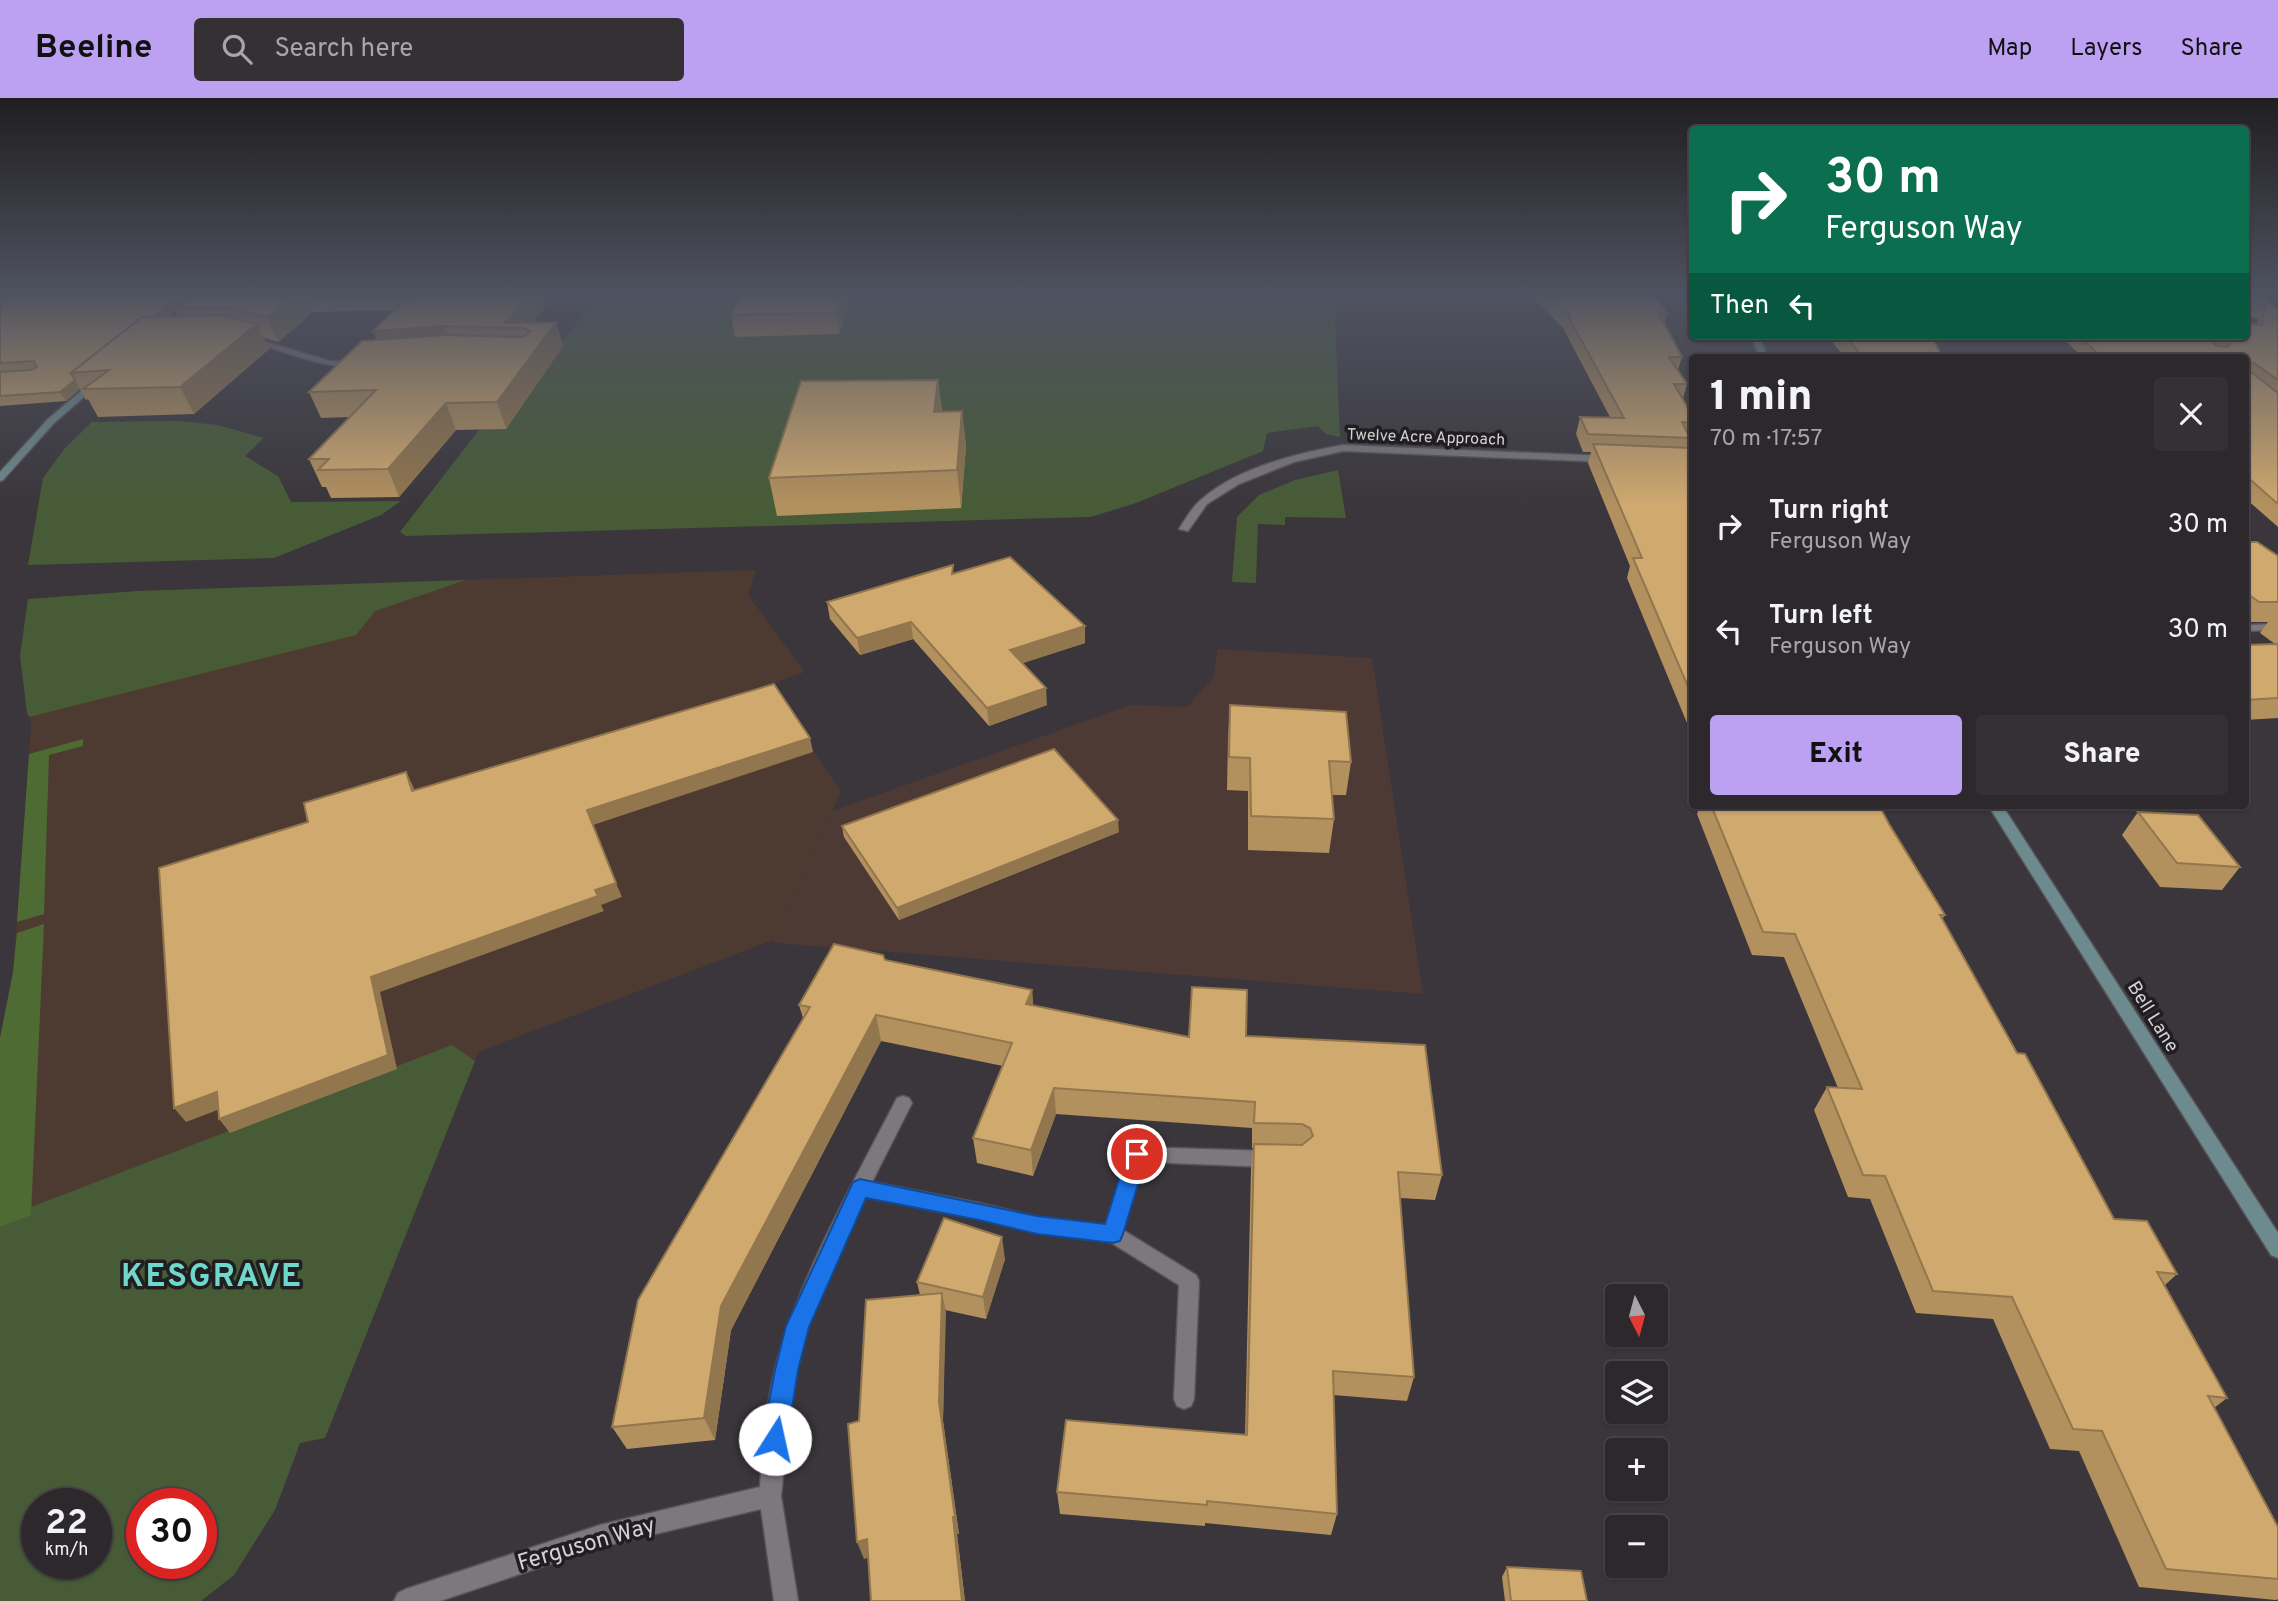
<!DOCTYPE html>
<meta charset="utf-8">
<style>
body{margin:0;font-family:Overpass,sans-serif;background:#343034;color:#f1f3f6;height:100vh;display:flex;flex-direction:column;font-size:26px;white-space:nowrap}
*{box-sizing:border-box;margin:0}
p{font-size:23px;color:#a6a6a9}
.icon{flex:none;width:38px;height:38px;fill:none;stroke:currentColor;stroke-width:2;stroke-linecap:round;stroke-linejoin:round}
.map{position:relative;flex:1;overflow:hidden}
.sheet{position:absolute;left:1689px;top:256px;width:560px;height:455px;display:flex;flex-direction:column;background:#2c282c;border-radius:7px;box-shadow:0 2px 5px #0004,0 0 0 2px #484448}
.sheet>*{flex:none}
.hud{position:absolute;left:1689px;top:28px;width:560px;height:214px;border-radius:7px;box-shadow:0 2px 5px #0004,0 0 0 2px #484448;background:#0b6e4f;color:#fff;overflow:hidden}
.needle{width:46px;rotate:174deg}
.controls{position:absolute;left:1605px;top:1186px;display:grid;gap:14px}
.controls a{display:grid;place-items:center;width:63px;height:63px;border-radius:7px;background:#2c282c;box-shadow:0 2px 5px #0004,0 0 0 2px #484448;font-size:35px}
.speed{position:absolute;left:21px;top:1390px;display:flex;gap:14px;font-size:35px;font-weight:700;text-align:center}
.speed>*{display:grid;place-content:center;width:91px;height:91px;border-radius:50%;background:#2c282c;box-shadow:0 2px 5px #0004,0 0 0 2px #484448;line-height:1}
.speed small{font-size:18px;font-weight:400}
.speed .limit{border:10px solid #d22;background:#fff;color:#111}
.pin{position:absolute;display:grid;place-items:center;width:60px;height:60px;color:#fff;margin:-30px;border:4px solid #fff;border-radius:50%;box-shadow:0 2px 7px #0007}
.me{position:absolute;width:77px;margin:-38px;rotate:10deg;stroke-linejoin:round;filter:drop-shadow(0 0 5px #0008)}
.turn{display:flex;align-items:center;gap:24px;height:147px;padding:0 21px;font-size:32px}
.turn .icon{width:91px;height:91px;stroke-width:2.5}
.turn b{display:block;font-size:49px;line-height:60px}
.then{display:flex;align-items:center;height:66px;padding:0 21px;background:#0003;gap:14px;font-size:26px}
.round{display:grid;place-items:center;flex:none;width:74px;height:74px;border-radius:7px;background:#343034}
.head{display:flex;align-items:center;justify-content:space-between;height:119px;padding:0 21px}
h1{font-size:42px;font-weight:800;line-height:52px}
.cta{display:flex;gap:14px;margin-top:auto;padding:14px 21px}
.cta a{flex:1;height:80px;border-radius:7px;background:#bca0f2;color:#111;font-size:28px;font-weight:800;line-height:80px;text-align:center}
.cta a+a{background:#343034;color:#f1f3f6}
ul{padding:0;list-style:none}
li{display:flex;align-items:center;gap:21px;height:105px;padding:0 21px}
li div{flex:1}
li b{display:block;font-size:26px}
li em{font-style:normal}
header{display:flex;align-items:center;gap:42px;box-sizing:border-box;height:98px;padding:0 35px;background:#bca0f2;color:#111}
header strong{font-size:33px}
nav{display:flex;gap:38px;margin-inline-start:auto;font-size:24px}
.search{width:490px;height:63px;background:#343034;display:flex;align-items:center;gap:18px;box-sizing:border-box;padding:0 24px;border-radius:7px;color:#a6a6a9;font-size:26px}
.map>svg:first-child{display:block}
</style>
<header>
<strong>Beeline</strong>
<div class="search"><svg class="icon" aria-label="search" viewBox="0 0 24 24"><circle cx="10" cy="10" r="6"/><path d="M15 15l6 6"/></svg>Search here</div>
<nav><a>Map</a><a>Layers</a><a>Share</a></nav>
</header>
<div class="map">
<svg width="2278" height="1503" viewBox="0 0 2278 1503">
<rect width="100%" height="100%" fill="#3a363b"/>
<path fill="#4d3b32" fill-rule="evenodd" d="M756,472L748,497L805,574L768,587L841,693L773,842L478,954L325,1340L300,1345L275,1412L234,1477L201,1503H0V940L13,874L31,628L20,558L28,501L139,493ZM37,1405H96V1465H37ZM142,1405H201V1465H142Z"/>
<polygon fill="#4e3a35" points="1218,551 1372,560 1423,896 776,845 773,842 832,713 1131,607 1187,609 1213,580"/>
<g fill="#475c36" fill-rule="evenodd">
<polygon points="599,198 1334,198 1340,339 1326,336 1318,328 1267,335 1263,353 1136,405 1091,419 406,438 400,434 492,315 548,252 560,252 562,248 558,248"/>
<polygon points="178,323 218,327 264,340 245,358 278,378 291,404 401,403 381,417 274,460 28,467 43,380 65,350 92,324"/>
<polygon points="1338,372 1346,420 1285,419 1285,427 1258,426 1256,485 1232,484 1237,419 1259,397 1295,382"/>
<polygon points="466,482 375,513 356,537 29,619 27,615 20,558 28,501 139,493"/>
<path d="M452,947L475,963L325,1340L300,1345L275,1412L234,1477L201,1503H0V1121ZM37,1405H96V1465H37ZM142,1405H201V1465H142Z"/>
</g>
<g fill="#4e6b34">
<polygon points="83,641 83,648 49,657 44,816 17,824 29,656"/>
<polygon points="44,826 31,1117 0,1129 0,940 13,874 17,835"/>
</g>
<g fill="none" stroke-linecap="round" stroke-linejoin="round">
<g stroke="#575358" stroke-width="3">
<g id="street">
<path d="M246,238L330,263L357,264L361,266C339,277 271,249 246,242Z"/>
<path d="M1343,347L1607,358L1612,361L1607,364L1343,353L1294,364L1239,386L1207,406L1188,433L1179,431C1186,420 1192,409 1202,401C1237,370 1298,355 1343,347Z"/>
<polygon points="2278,526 2278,532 2245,533 2245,527"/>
<path d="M903,998L909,1000L912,1005L872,1084L979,1105L1037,1119L1106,1127L1128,1056L1131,1051L1137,1049L1269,1053L1275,1056L1278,1061L1275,1066L1269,1069L1144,1064L1123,1132L1196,1177L1199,1183L1194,1301L1191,1308L1184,1311L1177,1308L1174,1301L1179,1187L1110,1144L1037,1135L979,1121L865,1099L814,1210L801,1248L792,1290L781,1398L798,1503H774L761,1411L600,1449L440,1503H394L398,1495L406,1491L600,1427L760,1389C763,1342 767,1293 782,1247C809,1161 856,1080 897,1000Z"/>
</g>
</g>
<g stroke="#575358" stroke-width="3">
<g id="secondary">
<polygon points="1751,238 1759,238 1768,259 1760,259"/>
<polygon points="93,283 100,285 54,325 3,382 0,383 0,374 48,321"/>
<polygon points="1988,707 2002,707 2278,1135 2278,1160 2271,1157"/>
</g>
</g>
<use href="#street" fill="#7c787e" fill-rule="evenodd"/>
<use href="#secondary" fill="#6d8b8e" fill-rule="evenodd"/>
</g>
<g fill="#b3915f" fill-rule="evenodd">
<path d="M0,198L189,201L193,198H554L533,224H556L563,248L506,331L456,332L399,399L331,400L326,389H322L309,361L350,319L321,320L309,294L376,242L395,212L313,214L278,244L264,240L269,251L194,316L98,319L88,301L86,302L80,291L66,303L0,308ZM175,214L178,218H170Z"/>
<polygon points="740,198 851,198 839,236 735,239 731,217"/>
<polygon points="1532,198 1655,198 1667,215 1664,226 1682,259 1678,272 1687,286 1683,300 1692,317 1692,340 1691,343 1689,343 1687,350 1692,350 1692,625 1687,625 1627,480 1630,468 1588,365 1591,354 1583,354 1576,336 1580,319 1610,319 1565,234 1565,232"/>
<polygon points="2245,198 2278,211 2278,429 2245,400 2245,259 2082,259 2067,244 2070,238 2245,238 2257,226 2258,221 2245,217"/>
<polygon points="1828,238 1932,238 1942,259 1844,259"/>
<polygon points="938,282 942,313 962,313 966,348 961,410 777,418 769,380"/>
<polygon points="2245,444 2278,458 2278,620 2245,622 2245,547 2275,546 2260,535 2268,524 2245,524"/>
<polygon points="954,476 1085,528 1085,545 1022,565 1047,607 989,628 913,541 860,557 830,521 827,504"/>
<polygon points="1230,607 1351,664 1346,697 1332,697 1334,721 1329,755 1248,752 1248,693 1227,692 1228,640"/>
<polygon points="1700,707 1879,707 1889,726 1945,817 1942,821 2017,955 2114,1121 2177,1176 2165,1187 2227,1300 2214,1310 2278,1429 2278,1501 2276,1502 2139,1489 2079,1353 2050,1351 1993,1221 1916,1215 1870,1101 1848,1099 1814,1012 1827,989 1838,990 1784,859 1752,857 1697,716"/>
<polygon points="2138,714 2240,769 2222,792 2160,789 2122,737"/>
<polygon points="842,728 1119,734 899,822 844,739"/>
<polygon points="885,862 1032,892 1033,908 1189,939 1246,938 1442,1077 1435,1102 1400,1100 1414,1279 1407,1303 1333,1297 1337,1416 1331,1437 1205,1425 1205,1428 1060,1416 1057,1394 1245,1337 1251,1071 1253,1050 1252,1050 1252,1030 1056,1016 1033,1078 977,1065 973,1040 1003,968 881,943 731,1232 715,1342 627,1351 612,1329 803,920 799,907"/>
<polygon points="1005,1161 986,1221 945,1212 943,1323 959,1436 957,1436 965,1503 871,1503 868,1459 864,1461 859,1323 920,1197 917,1184"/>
<polygon points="1507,1469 1587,1503 1505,1503 1502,1479"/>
</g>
<g fill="#92764e">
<polygon points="180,198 189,198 188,203 174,210 175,214 103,272 85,274"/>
<polygon points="293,198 306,198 313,214 278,244 267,219"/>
<polygon points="528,198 554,198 527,232 523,230 505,225"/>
<polygon points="841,198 851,198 839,236 836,215"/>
<polygon points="556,224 563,248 506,331 497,304"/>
<polygon points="257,226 269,251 194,316 180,289"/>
<polygon points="443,228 452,252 382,258 373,233"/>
<polygon points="75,282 80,291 66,303 60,294"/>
<polygon points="938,282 942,317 934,314"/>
<polygon points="446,305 456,332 399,399 388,371"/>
<polygon points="962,313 966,348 961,410 957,372"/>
<polygon points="911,524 913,541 860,557 857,540"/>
<polygon points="1085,528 1085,545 1011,569 1010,552"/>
<polygon points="1046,590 1047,607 989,628 987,610"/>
<polygon points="810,640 813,654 593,727 587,712"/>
<polygon points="406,674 413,688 419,707 412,693"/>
<polygon points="1118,722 1119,734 899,822 897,810"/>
<polygon points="616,785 622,799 601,807 604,813 380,894 397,971 230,1035 219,1021 371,879"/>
<polygon points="1032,892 1034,918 1026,906"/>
<polygon points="876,917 881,943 731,1232 715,1342 704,1320 721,1208"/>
<polygon points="1054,990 1056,1016 1033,1078 1031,1052"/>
<polygon points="217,994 228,1008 186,1024 174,1010"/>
<polygon points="1002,1139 1005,1161 986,1221 983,1199"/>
<polygon points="942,1195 946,1214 943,1323 959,1436 957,1436 965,1503 962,1503 939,1304"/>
<polygon points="867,1441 873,1458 864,1461 857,1444"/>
</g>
<g fill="#d0a96f" stroke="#92764e" stroke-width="2">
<polygon points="0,198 180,198 154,219 142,219 71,275 75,282 60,294 0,298 0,274 31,272 37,269 34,263 0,265"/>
<polygon points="193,198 293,198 267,219 223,209 174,210"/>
<polygon points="410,198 528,198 505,225 556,224 497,304 446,305 388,371 318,372 329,361 309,361 376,292 309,294 362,243 443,237 523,239 530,233 523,230 443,228 373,233"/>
<polygon points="740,198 841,198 836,215 731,217"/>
<polygon points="1551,198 1655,198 1667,215 1659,215 1682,259 1669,259 1687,286 1674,286 1692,317 1692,325 1682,324 1690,340 1588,336 1580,319 1624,320 1568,218 1571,218"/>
<polygon points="2245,198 2261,198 2278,211 2278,282 2254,265 2251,265 2250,273 2278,295 2278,406 2245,377 2245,259 2101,259 2080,238 2206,238 2217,248 2228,249 2230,244 2223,238 2245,238 2245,226 2262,227 2265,208 2245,203"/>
<polygon points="222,217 257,226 180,289 83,291 109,272 71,275 142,219"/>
<polygon points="1846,238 1932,238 1942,259 1860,259 1857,252"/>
<polygon points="938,282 934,314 962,313 957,372 769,380 801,283"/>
<polygon points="1593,346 1692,350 1692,598 1633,460 1642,460"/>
<polygon points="2245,444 2257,444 2278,458 2278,504 2259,504 2245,494"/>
<polygon points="1010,459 1085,528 1010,552 1046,590 987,610 911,524 857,540 827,504 953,467 952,476"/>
<polygon points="2278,546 2278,600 2245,602 2245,547"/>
<polygon points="774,586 810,640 587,712 616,785 595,792 598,798 371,879 388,957 219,1021 217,994 174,1010 159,770 308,724 304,705 406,674 412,693"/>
<polygon points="1230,607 1346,614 1351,664 1329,663 1334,721 1251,718 1250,660 1229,659"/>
<polygon points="1054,651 1118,722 897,810 842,728"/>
<polygon points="1711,707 1879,707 1889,726 1945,817 1940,817 2017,955 2025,956 2114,1121 2147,1123 2177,1176 2157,1174 2227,1300 2208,1298 2278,1429 2278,1481 2166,1471 2102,1333 2073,1331 2012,1199 1933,1193 1885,1078 1863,1077 1827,989 1862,991 1795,836 1763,834"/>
<polygon points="2138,714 2198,717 2240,769 2177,765"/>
<polygon points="834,846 883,857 885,862 1032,892 1026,906 1189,939 1192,889 1247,892 1246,938 1425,947 1442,1077 1398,1074 1414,1279 1333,1273 1337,1416 1207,1403 1207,1407 1057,1394 1066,1322 1247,1337 1254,1046 1302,1047 1313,1038 1310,1030 1302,1026 1254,1025 1255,1004 1054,990 1031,1052 973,1040 1012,945 876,917 721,1208 704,1320 612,1329 638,1202 810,909 799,907"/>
<polygon points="944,1120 1002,1139 983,1199 917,1184"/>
<polygon points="942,1195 939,1304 955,1419 953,1419 962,1503 871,1503 867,1441 857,1444 848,1326 859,1323 866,1202"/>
<polygon points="1507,1469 1581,1473 1587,1503 1511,1503"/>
</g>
<linearGradient id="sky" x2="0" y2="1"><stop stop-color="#201e20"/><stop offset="0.48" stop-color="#4f5260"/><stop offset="1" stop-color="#4f5260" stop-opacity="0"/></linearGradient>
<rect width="2278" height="409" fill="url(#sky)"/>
<polygon fill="#1a73e8" stroke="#114b97" stroke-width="2" points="1137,1048 1144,1050 1147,1056 1123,1136 1120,1143 1113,1145 1037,1136 979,1122 866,1100 809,1229 798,1272 787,1341 783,1350 775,1353 766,1350 762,1341 775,1272 786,1228 853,1084 860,1081 1037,1118 1105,1126 1127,1056 1130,1050"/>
<g text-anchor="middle" stroke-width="7" stroke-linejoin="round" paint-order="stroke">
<g font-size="16" fill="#d4d2d5" stroke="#201e21">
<text transform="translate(1426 338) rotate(2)" y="6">Twelve Acre Approach</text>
</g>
<g font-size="19" fill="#d4d2d5" stroke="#201e21">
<text transform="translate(2154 918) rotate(58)" y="7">Bell Lane</text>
</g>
<g font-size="23" fill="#d4d2d5" stroke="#201e21">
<text transform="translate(586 1445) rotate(-16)" y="8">Ferguson Way</text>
</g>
<g font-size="32" font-weight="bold" letter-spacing="2" fill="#70d8cb" stroke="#201e21">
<text x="212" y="1188">KESGRAVE</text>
</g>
</g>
</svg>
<div class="controls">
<a><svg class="needle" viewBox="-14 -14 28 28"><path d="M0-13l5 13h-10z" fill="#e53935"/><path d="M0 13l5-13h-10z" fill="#a6a6a9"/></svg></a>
<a><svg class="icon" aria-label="layers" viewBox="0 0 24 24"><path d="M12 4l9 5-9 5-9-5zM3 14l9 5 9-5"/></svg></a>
<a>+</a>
<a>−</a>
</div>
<div class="speed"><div>22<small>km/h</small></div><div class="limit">30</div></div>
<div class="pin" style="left:1137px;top:1056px;background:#d93025"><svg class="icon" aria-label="arrive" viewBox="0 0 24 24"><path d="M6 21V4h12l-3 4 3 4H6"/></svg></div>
<svg class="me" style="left:775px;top:1341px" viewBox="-20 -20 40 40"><circle r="19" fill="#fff"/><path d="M0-13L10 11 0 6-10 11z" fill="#1a73e8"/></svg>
<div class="hud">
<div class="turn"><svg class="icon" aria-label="right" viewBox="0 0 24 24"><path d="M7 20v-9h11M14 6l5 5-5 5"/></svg><div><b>30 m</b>Ferguson Way</div></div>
<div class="then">Then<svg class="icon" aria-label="left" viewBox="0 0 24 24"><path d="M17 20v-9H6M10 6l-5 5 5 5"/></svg></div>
</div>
<section class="sheet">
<div class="head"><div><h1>1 min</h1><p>70 m · 17:57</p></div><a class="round"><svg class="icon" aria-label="close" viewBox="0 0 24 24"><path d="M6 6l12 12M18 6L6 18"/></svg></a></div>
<ul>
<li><svg class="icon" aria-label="right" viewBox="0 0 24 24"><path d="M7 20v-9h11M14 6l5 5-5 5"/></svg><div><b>Turn right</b><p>Ferguson Way</p></div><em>30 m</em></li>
<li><svg class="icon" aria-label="left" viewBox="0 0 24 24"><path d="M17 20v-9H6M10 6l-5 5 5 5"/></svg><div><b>Turn left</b><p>Ferguson Way</p></div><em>30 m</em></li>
</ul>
<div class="cta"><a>Exit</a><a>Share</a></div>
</section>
</div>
